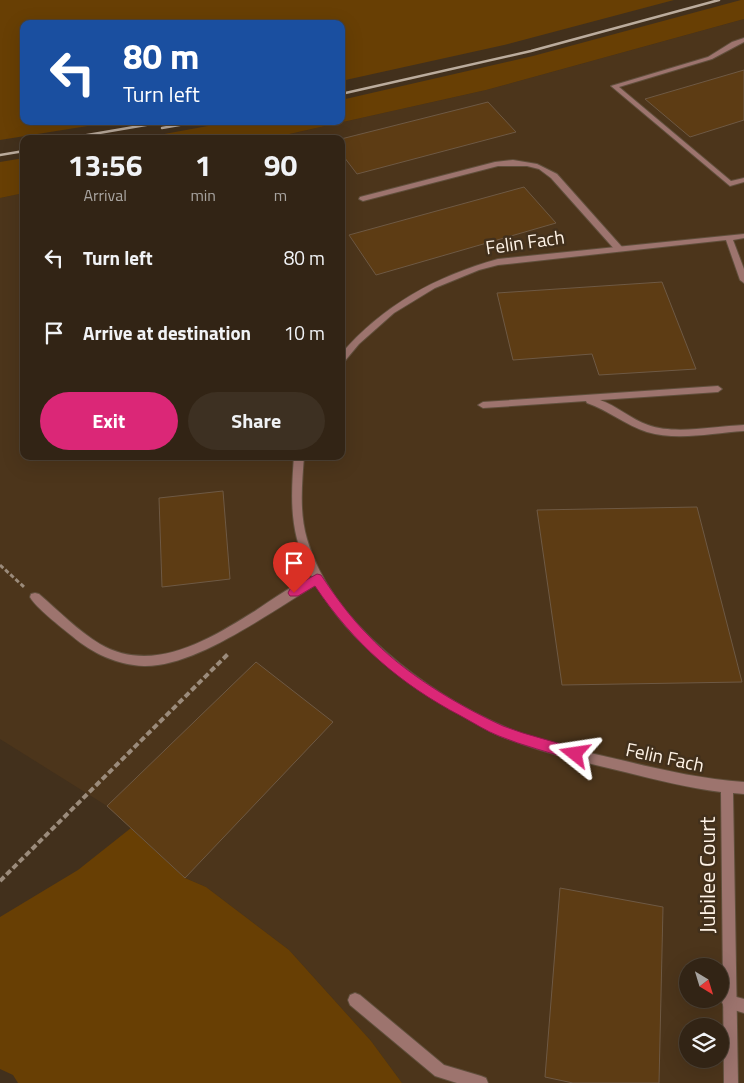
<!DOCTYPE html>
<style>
body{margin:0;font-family:"Titillium Web",sans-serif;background:#3d3022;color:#f1f3f6;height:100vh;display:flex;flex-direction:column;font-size:19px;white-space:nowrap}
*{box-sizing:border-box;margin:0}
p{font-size:16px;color:#a8a4a0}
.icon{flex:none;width:28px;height:28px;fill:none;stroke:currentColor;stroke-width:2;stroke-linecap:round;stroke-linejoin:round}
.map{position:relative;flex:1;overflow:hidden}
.panel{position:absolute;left:20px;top:135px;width:325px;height:325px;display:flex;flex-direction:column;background:#322415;border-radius:10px;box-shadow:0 5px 20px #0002,0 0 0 1px #4d4134}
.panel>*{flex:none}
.banner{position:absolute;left:20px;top:20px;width:325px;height:105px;border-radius:10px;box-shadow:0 5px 20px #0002,0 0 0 1px #4d4134;background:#1a4fa0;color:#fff;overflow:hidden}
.needle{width:32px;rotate:142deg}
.controls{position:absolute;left:679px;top:958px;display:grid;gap:10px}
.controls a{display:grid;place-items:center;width:50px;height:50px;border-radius:50%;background:#322415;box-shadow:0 5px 20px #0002,0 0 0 1px #4d4134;font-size:25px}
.pin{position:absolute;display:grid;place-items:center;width:42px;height:42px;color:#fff;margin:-51px -21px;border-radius:50% 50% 50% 0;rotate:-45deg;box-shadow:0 0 5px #0007}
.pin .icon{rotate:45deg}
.me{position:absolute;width:55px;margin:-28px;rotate:285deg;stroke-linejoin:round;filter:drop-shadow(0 0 4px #0008)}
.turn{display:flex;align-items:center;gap:18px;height:105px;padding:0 20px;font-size:22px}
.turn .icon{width:65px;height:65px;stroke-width:2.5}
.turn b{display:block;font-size:35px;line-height:42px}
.eta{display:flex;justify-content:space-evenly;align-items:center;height:85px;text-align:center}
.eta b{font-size:30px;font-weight:700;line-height:35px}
.action{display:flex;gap:10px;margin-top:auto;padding:10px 20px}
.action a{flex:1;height:58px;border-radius:30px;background:#db2777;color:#fff;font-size:20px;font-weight:700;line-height:58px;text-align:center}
.action a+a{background:#3d3022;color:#f1f3f6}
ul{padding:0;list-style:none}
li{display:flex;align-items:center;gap:15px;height:75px;padding:0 20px}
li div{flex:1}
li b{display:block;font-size:19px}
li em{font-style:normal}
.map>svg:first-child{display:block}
</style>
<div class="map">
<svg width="744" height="1083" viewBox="0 0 744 1083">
<rect width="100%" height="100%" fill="#42301c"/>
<path fill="#4c351b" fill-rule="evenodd" d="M744,19V1083H402L371,1041L289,950L206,887L185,878L107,806L0,739V198L24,193V456H341V139H267L486,90ZM688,966H720V999H688ZM688,1026H720V1059H688Z"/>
<g fill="#683f04">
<polygon points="0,0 674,0 504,45 341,81 341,24 24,24 24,121 119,121 0,140"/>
<polygon points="741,0 744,0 744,19 486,90 267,139 137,139 235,121 341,121 341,100 533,56"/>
<polygon points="24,158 24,193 0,198 0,162"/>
<polygon points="131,828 185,878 206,887 289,950 371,1041 402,1083 18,1083 13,1075 0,1069 0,917 78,870"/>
</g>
<g fill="#5d3c14" stroke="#6e5944">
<polygon points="744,70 744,120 690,137 645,99"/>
<polygon points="488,102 516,132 357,174 341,153 341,139"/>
<polygon points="524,187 556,223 376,275 349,235"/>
<polygon points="662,282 696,369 599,375 592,354 513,360 497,293"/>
<polygon points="223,491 230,579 162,587 159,498"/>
<polygon points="697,507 742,682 562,685 537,510"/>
<polygon points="256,662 333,722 185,878 107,806"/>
<polygon points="560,888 663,907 659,1083 573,1083 545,1077"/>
</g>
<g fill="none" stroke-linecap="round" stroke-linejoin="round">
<g stroke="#604f3c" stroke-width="2">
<g id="lane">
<polygon points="744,38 744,42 712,59 619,87 731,181 744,178 744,182 730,186 611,86 708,57 732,42"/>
<polygon points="513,160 537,164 557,174 622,247 622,251 616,251 551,178 539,169 527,166 498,166 363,201 359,199 360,197 495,162"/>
<path d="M718,386L722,389L718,392L600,400C617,406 631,419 648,425C675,435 715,426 744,425V431C713,433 677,441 647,432C625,425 608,410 587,403L586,401L483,408L478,405L483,402Z"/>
<path d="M317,575L321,576L322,579L321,582C274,609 198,667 144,666C117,665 92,653 72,636C61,627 36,608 30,597L31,594L35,593L39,594C59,611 78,631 100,644C153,675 210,639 255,611C273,599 296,582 317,575Z"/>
<polygon points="729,995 744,999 744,1013 724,1007 722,1002 724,997"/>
</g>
</g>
<g stroke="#604f3c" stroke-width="2">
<g id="street">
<path d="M744,234V238L733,240L744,269V283L740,280L726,240L498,265L479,270L435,288L394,313L359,344L344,362L341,363V354C383,305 436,276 498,259Z"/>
<path d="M294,456H304C302,484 299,512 307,539C331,623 428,694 505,727C542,743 582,751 621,760C662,770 702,779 744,782V794L733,793L738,1083H724L721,792C688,788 657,780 625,772C582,762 539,752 498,735C488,731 480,725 471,720C397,681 321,623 297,539C290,512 292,484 294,456Z"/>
<polygon points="355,993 360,995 444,1065 481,1076 486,1078 488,1083 457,1083 435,1076 350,1005 348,1000 350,995"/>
</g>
</g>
<polyline stroke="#9b8b7b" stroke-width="3" stroke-dasharray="4.5 2.5" stroke-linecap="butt" points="0,565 24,587"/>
<polyline stroke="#9b8b7b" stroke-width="4" stroke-dasharray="6 3" stroke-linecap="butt" points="0,881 228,654"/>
<use href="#lane" fill="#9d746e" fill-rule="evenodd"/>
<use href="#street" fill="#9d746e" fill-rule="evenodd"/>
<g stroke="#bbac9d" stroke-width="2.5">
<polyline points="341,94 531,51 719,0"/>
<polyline points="162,128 202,121"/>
<polyline points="64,139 169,121"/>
<polyline points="0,155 24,151"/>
</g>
</g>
<path fill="#db2777" stroke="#8e194d" d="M317,574L321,575C335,596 350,617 368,635C402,672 457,705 503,726C528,736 555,741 580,750L581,754L580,759L575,761C550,752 523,746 499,736C486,731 474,723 461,716C400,684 354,644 315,586L298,596H290L288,593L290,589Z"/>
<g text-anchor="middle" stroke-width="5" stroke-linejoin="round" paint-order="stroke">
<g font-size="19" fill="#fff3e6" stroke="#42301c">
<text transform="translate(525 242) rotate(-8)" y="7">Felin Fach</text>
<text transform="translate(665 757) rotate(12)" y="7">Felin Fach</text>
</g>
<g font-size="22" fill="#fff3e6" stroke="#42301c">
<text transform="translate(707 875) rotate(-90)" y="8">Jubilee Court</text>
</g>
</g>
</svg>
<div class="controls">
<a><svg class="needle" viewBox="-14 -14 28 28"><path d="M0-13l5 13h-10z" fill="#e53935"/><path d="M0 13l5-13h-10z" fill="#a8a4a0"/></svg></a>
<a><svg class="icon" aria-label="layers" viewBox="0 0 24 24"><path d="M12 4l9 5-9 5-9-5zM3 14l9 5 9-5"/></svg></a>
</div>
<div class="pin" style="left:294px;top:593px;background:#d93025"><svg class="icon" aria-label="arrive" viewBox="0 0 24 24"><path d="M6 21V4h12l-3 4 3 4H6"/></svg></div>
<svg class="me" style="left:575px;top:754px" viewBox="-20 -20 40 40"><path d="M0-17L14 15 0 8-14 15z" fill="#db2777" stroke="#fff" stroke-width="4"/></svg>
<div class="banner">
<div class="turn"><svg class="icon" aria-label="left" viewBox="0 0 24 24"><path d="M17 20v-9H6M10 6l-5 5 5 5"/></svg><div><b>80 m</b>Turn left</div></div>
</div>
<section class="panel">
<div class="eta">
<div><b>13:56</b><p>Arrival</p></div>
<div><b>1</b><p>min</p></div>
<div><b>90</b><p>m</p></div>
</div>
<ul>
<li><svg class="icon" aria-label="left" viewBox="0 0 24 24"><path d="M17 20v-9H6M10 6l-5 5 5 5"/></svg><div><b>Turn left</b></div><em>80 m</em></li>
<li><svg class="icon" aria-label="arrive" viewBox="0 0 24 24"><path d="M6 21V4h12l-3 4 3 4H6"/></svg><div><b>Arrive at destination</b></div><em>10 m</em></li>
</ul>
<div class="action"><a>Exit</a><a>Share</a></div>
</section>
</div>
